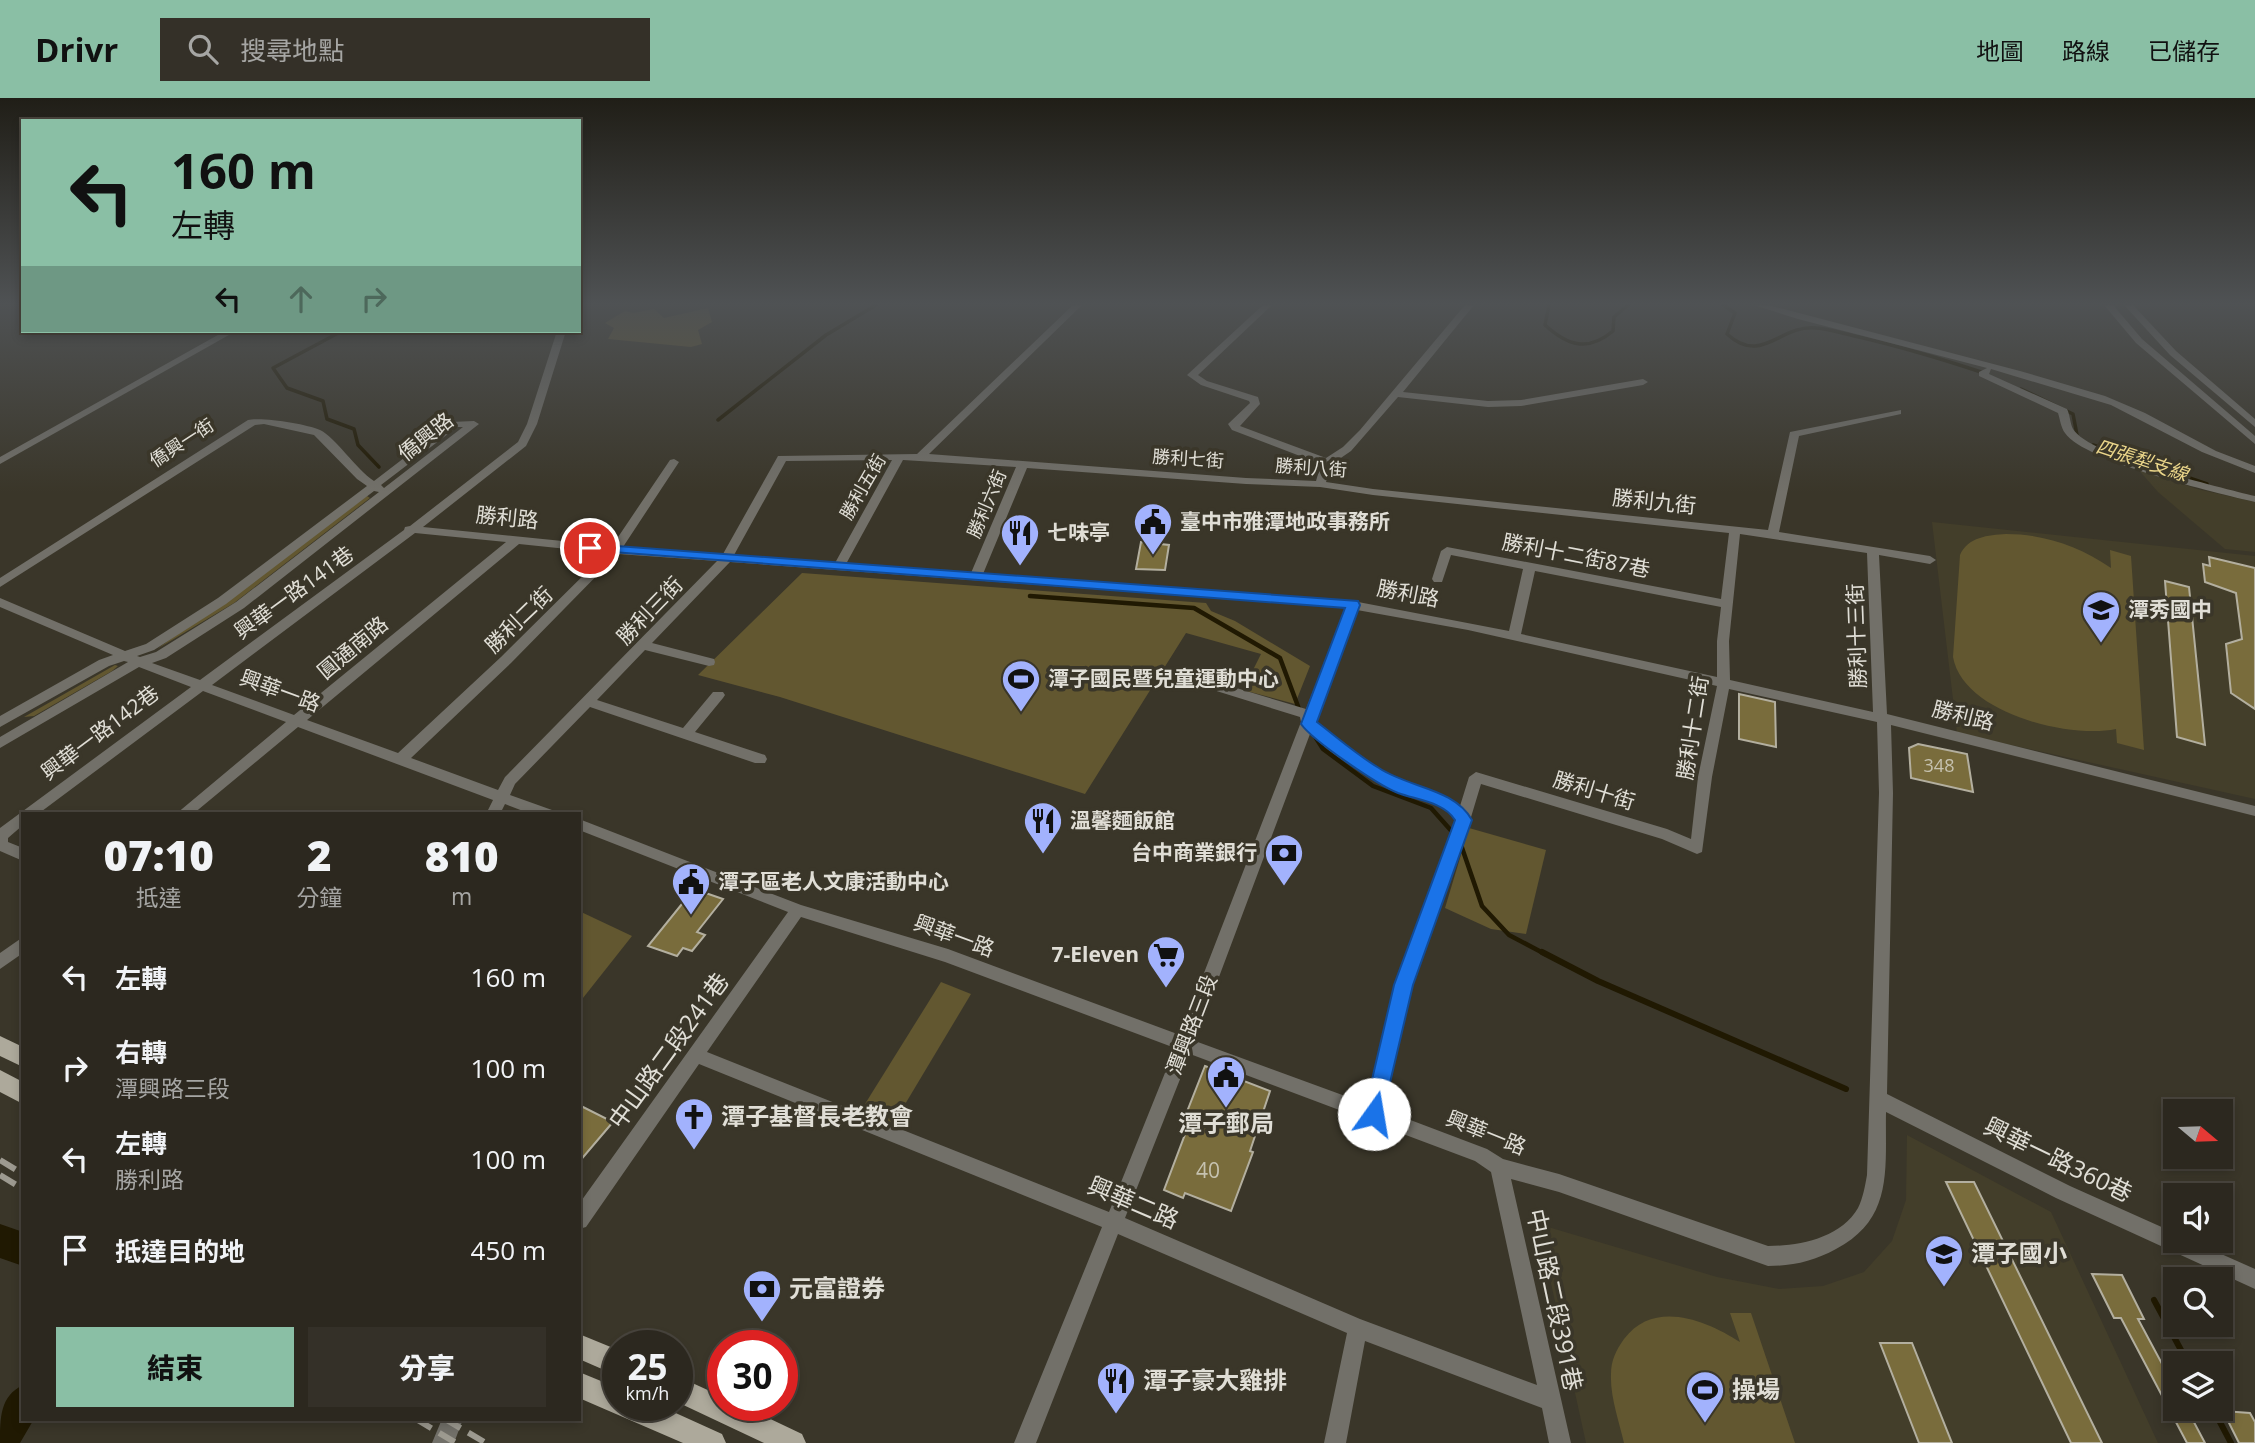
<!DOCTYPE html>
<html lang="zh-TW">
<meta charset="utf-8">
<style>
body{margin:0;font-family:"Open Sans","Noto Sans TC",sans-serif;background:#343028;color:#f1f3f6;height:100vh;display:flex;flex-direction:column;font-size:26px;white-space:nowrap}
*{box-sizing:border-box;margin:0}
p{font-size:23px;color:#a6a6a4}
.icon{flex:none;width:38px;height:38px;fill:none;stroke:currentColor;stroke-width:2;stroke-linecap:round;stroke-linejoin:round}
.map{position:relative;flex:1;overflow:hidden}
.panel{position:absolute;left:21px;top:714px;width:560px;height:609px;display:flex;flex-direction:column;background:#2c281f;border-radius:0px;box-shadow:0 4px 10px #0003,0 0 0 2px #48443d}
.panel>*{flex:none}
.guide{position:absolute;left:21px;top:21px;width:560px;height:214px;border-radius:0px;box-shadow:0 4px 10px #0003,0 0 0 2px #48443d;background:#8abfa5;color:#111;overflow:hidden}
.needle{width:46px;rotate:109deg}
.controls{position:absolute;left:2163px;top:1001px;display:grid;gap:14px}
.controls a{display:grid;place-items:center;width:70px;height:70px;border-radius:0px;background:#2c281f;box-shadow:0 4px 10px #0003,0 0 0 2px #48443d;font-size:35px}
.speed{position:absolute;left:602px;top:1232px;display:flex;gap:14px;font-size:35px;font-weight:700;text-align:center}
.speed>*{display:grid;place-content:center;width:91px;height:91px;border-radius:50%;background:#2c281f;box-shadow:0 4px 10px #0003,0 0 0 2px #48443d;line-height:1}
.speed small{font-size:18px;font-weight:400}
.speed .limit{border:10px solid #d22;background:#fff;color:#111}
.pin{position:absolute;display:grid;place-items:center;width:60px;height:60px;color:#fff;margin:-30px;border:4px solid #fff;border-radius:50%;box-shadow:0 2px 7px #0007}
.me{position:absolute;width:77px;margin:-38px;rotate:13deg;stroke-linejoin:round;filter:drop-shadow(0 0 5px #0008)}
.turn{display:flex;align-items:center;gap:24px;height:147px;padding:0 35px;font-size:32px}
.turn .icon{width:91px;height:91px;stroke-width:2.5}
.turn b{display:block;font-size:49px;line-height:60px}
.lanes{display:flex;align-items:center;height:66px;padding:0 35px;background:#0003;justify-content:center;gap:35px;direction:ltr}
.lanes .off{opacity:.35}
.eta{display:flex;justify-content:space-evenly;align-items:center;height:119px;text-align:center}
.eta b{font-size:42px;font-weight:800;line-height:49px}
.primary-button{display:flex;gap:14px;margin-top:auto;padding:14px 35px}
.primary-button a{flex:1;height:80px;border-radius:0px;background:#8abfa5;color:#111;font-size:28px;font-weight:800;line-height:80px;text-align:center}
.primary-button a+a{background:#343028;color:#f1f3f6}
ul{padding:0;list-style:none}
li{display:flex;align-items:center;gap:21px;height:91px;padding:0 35px}
li div{flex:1}
li b{display:block;font-size:26px}
li em{font-style:normal}
header{display:flex;align-items:center;gap:42px;box-sizing:border-box;height:98px;padding:0 35px;background:#8abfa5;color:#111}
header strong{font-size:33px}
nav{display:flex;gap:38px;margin-inline-start:auto;font-size:24px}
.search{width:490px;height:63px;background:#343028;display:flex;align-items:center;gap:18px;box-sizing:border-box;padding:0 24px;border-radius:0px;color:#a6a6a4;font-size:26px}
.map>svg:first-child{display:block}
</style>
<header>
<strong>Drivr</strong>
<div class="search"><svg class="icon" aria-label="search" viewBox="0 0 24 24"><circle cx="10" cy="10" r="6"/><path d="M15 15l6 6"/></svg>搜尋地點</div>
<nav><a>地圖</a><a>路線</a><a>已儲存</a></nav>
</header>
<div class="map">
<svg width="2255" height="1345" viewBox="0 0 2255 1345">
<rect width="100%" height="100%" fill="#3a3629"/>
<g fill="#433e2a">
<polygon points="2137,370 2197,391 2255,404 2255,454 2225,451 2158,394"/>
<polygon points="1932,424 2255,458 2255,701 1957,635"/>
<polygon points="1907,1037 2051,1114 2158,1345 1586,1345 1538,1126 1717,1179 1779,1191 1823,1188 1864,1174 1892,1143 1906,1102"/>
</g>
<g fill="#625730">
<polygon points="708,210 712,224 698,232 702,246 691,249 608,241 614,230 605,225 625,213 633,215 654,211 664,220"/>
<polygon points="367,398 370,400 234,505 157,551"/>
<path d="M2006,436C2044,436 2079,448 2111,470L2110,452L2131,458L2144,652L2117,645L2116,631C2069,641 1963,615 1953,559L1960,457C1968,439 1988,437 2006,436Z"/>
<polygon points="802,475 1206,505 1211,513 1235,523 1310,568 1295,606 1243,592 1261,556 1186,535 1085,696 780,599 698,577"/>
<polygon points="115,567 118,568 112,573 34,618 24,619"/>
<polygon points="1469,730 1546,752 1526,836 1491,831 1445,810"/>
<polygon points="579,813 632,838 579,905"/>
<polygon points="941,884 971,896 892,1028 860,1014"/>
<path d="M1730,1215H1751L1795,1345H1624C1619,1323 1610,1299 1611,1276C1611,1263 1616,1252 1624,1241C1654,1201 1706,1222 1740,1244Z"/>
</g>
<g fill="none" stroke-linecap="round" stroke-linejoin="round">
<g stroke="#201902" stroke-width="3.5">
<path d="M1549,207L1545,227C1568,248 1588,254 1613,233L1614,219L1628,207"/>
<path d="M1723,207L1735,215L1727,236C1762,268 1780,226 1816,230C1830,231 1845,236 1859,239C1902,249 1942,261 1984,275"/>
<polyline points="342,233 273,270 287,290 323,303 327,321 354,331 358,347 379,369"/>
<polyline points="2021,291 2073,316 2077,337"/>
<polyline points="718,322 826,237 876,207"/>
<polyline points="2093,347 2207,386"/>
</g>
<g stroke="#201902" stroke-width="4.5">
<polyline points="1030,498 1194,510 1280,560 1299,611"/>
<polyline points="1316,640 1323,651 1373,688 1431,710 1455,737"/>
<polyline points="1460,744 1482,808 1509,837 1545,856"/>
</g>
<g stroke="#201902" stroke-width="6">
<polyline points="1542,854 1598,883 1846,991"/>
<polyline points="2154,1202 2188,1265"/>
<polyline points="2213,1311 2231,1345"/>
</g>
<g fill="#201902" fill-rule="evenodd">
<polygon points="0,1126 23,1134 23,1168 0,1160"/>
<path d="M23,1287V1321H34L20,1345H0C0,1320 0,1298 23,1287Z"/>
</g>
</g>
<g fill="#796c3c" stroke="#b3af9f" stroke-width="2">
<polygon points="1141,444 1169,447 1165,472 1136,471"/>
<polygon points="2209,459 2255,470 2255,611 2231,595 2226,546 2242,541 2236,495 2205,484 2203,466 2210,468"/>
<polygon points="2165,483 2189,489 2205,647 2177,639"/>
<polygon points="1739,596 1775,604 1776,649 1739,641"/>
<polygon points="1918,646 1967,656 1973,694 1911,680 1909,650"/>
<polygon points="694,791 723,801 697,834 705,837 692,853 683,850 677,858 648,848"/>
<polygon points="1205,968 1270,993 1250,1053 1253,1054 1231,1113 1185,1095 1183,1100 1164,1092 1187,1031 1181,1029"/>
<polygon points="579,1007 613,1024 579,1064"/>
<polygon points="1946,1084 1974,1084 2102,1345 2071,1345"/>
<polygon points="2092,1176 2122,1177 2144,1221 2138,1221 2175,1290 2175,1311 2187,1311 2205,1345 2187,1345 2121,1220 2114,1220"/>
<polygon points="1880,1245 1912,1245 1952,1345 1919,1345"/>
<polygon points="2223,1313 2250,1315 2255,1324 2255,1345 2239,1345"/>
</g>
<g fill="none" stroke-linecap="round" stroke-linejoin="round">
<g fill="#727069" fill-rule="evenodd">
<path d="M1073,207H1082L929,356L1246,380L1316,383L1321,366L1232,332L1228,326L1250,305L1249,303L1201,287L1187,277L1263,207H1272L1198,277L1207,283L1258,299L1260,306L1240,328L1326,360L1343,349L1360,332L1465,207H1474L1403,294L1488,303L1521,302L1643,281L1648,284L1643,287L1521,308L1488,309L1398,299L1351,353L1332,366L1326,384L1373,391L1768,432L1790,334L1901,312V316L1799,338L1779,434L1930,458L1936,462L1930,466L1879,457L1887,616L2255,708V718L1891,627L1893,695L1887,996L2070,1088L2175,1135V1143H2192L2255,1171V1191L2056,1100L1886,1014C1885,1070 1894,1121 1836,1151C1814,1163 1793,1168 1768,1168L1559,1094L1511,1081L1571,1345H1549L1542,1310L1365,1243L1346,1345H1324L1347,1235L1118,1136L1036,1345H1014L1102,1129L699,966L586,1129L579,1131V1106L788,814L579,732V721L801,807L948,851L1180,937L1301,624L1300,619L1165,577L1164,574L1170,570L1306,611L1346,510L730,464L652,545L714,561L715,564L714,567L709,568L645,552L597,602L683,630L713,594H723L725,597L723,600L695,634L765,657L767,661L765,665H755L590,609L515,686L510,697L552,712L554,716H531L505,706L500,716H486L493,702L298,629L193,716H176L286,624L203,593L38,716H23V727L8,740V744L23,750V763L0,753V730L191,589L139,569L0,650V639L128,564L124,563L109,568L0,629V618L99,562L113,557L0,509V500L125,553L146,546L218,500L367,388L357,381L314,337L264,326L255,327L0,489V480L248,322C263,319 306,326 320,332C335,339 356,371 374,383L451,324L474,323L479,326L244,510L166,560L152,565L200,582L404,432L405,429L410,428L518,344L527,326L557,233H566L537,326L526,348L423,429L612,448L670,362L674,361L679,364L623,449L723,456L778,358L917,356ZM457,329H463L384,390L381,387ZM892,362L835,465L734,457L786,363ZM903,362L1016,369L971,475L846,466ZM1027,370L1246,386L1320,389L1373,397L1729,435L1721,501L1447,449L1441,453L1432,481L1434,484H1442L1451,457L1523,471L1509,533L1353,503L983,476ZM374,393L379,394L236,504L156,554L140,559L137,558L154,552L226,506ZM415,435L506,444L294,617L212,587ZM1740,436L1867,455L1873,614L1730,582L1729,543ZM519,446L606,455L501,559L398,655L307,622ZM618,456L717,463L505,679L498,692L411,660L511,565ZM1535,473L1721,509L1717,543V579L1521,536ZM1357,512L1468,532L1717,588L1698,679L1691,741L1667,731L1476,674L1469,679L1460,708C1444,695 1424,693 1405,685C1374,672 1338,650 1315,624ZM1729,591L1877,624L1879,695L1867,1077C1865,1088 1863,1100 1858,1110C1841,1140 1799,1148 1768,1148L1559,1076L1503,1061L1487,1051L1384,1012L1411,887L1462,749L1481,686L1662,741L1697,756L1702,754L1712,679ZM1310,636C1333,657 1360,675 1388,689C1410,700 1439,701 1456,722L1395,887L1367,1006L1195,943ZM801,819L945,864L1175,950L1109,1114L707,954ZM1190,956L1475,1063L1491,1074L1537,1287L1360,1221L1125,1120Z"/>
<path d="M1754,207H1768L2020,273L2105,298L2145,315L2216,353L2255,368V375L2202,354L2111,307L1991,271L1989,276L2067,311C2070,317 2070,325 2073,331C2089,358 2222,390 2255,398V404C2217,395 2085,364 2065,335C2061,330 2060,321 2058,315L1979,278V274L1987,270L1798,221Z"/>
<polygon points="2104,207 2113,207 2142,241 2255,338 2255,346 2136,245"/>
<polygon points="2124,207 2133,207 2176,253 2255,321 2255,329 2170,257"/>
<polygon points="225,233 236,233 0,366 0,359"/>
<polygon points="23,839 23,855 0,871 0,855"/>
<polygon points="442,1321 463,1321 454,1345 432,1345"/>
</g>
<g fill="#ada99b" fill-rule="evenodd">
<polygon points="0,938 23,949 23,969 0,958"/>
<polygon points="0,972 23,984 23,1006 0,994"/>
<polygon points="579,1236 618,1252 618,1278 579,1261"/>
<polygon points="579,1274 618,1290 618,1307 658,1307 722,1336 726,1345 683,1345 579,1300"/>
<polygon points="677,1278 723,1299 723,1307 741,1307 802,1336 806,1345 764,1345 677,1304"/>
</g>
<g stroke="#9d9a90" stroke-width="6" stroke-dasharray="18 9" stroke-linecap="butt">
<polyline points="0,1062 23,1076"/>
<polyline points="0,1077 23,1091"/>
<polyline points="416,1321 456,1345"/>
<polyline points="445,1321 486,1345"/>
</g>
</g>
<linearGradient id="sky" x2="0" y2="1"><stop stop-color="#201e17"/><stop offset="0.52" stop-color="#4f5254"/><stop offset="1" stop-color="#4f5254" stop-opacity="0"/></linearGradient>
<rect width="2255" height="395" fill="url(#sky)"/>
<path fill="#1a73e8" stroke="#114b97" stroke-width="2" d="M590,446L1358,503L1360,507L1317,624C1338,640 1357,657 1379,670C1409,690 1454,690 1472,722L1413,887L1381,1023L1374,1025L1366,1023L1364,1016L1394,887L1455,722C1444,704 1417,702 1398,695C1378,687 1313,643 1301,626L1345,510L586,452V447Z"/>
<defs>
<g id="civic-pin" transform="scale(2.0125)"><path d="M0 17L-7.5 6A9.5 9.5 0 1 1 7.5 6Z" fill="#a2b2fd" stroke="#3a3629"/><path d="M-.6-6.5H3V-4.5H.6V-3L4-1V1h2V6H-6V1h2V-1L-.6-3ZM-1.2 2.5V6h2.4V2.5Z" fill="#111"/></g>
<g id="restaurant-pin" transform="scale(2.0125)"><path d="M0 17L-7.5 6A9.5 9.5 0 1 1 7.5 6Z" fill="#a2b2fd" stroke="#3a3629"/><path d="M-5-6h1v4h1v-4h1v4h1v-4h1v5L-1.5 .5V6h-2V.5L-5-1ZM5-6V6H3V1.5H1.5Q1.5-4 5-6Z" fill="#111"/></g>
<g id="school-pin" transform="scale(2.0125)"><path d="M0 17L-7.5 6A9.5 9.5 0 1 1 7.5 6Z" fill="#a2b2fd" stroke="#3a3629"/><path d="M0-5L7-2L0 1L-7-2ZM-4 1L0 2.5L4 1V4Q0 6-4 4Z" fill="#111"/></g>
<g id="stadium-pin" transform="scale(2.0125)"><path d="M0 17L-7.5 6A9.5 9.5 0 1 1 7.5 6Z" fill="#a2b2fd" stroke="#3a3629"/><path d="M0-5a6.5 5 0 1 0 0 10a6.5 5 0 1 0 0-10ZM-3.5-1.8h7v3.6h-7Z" fill="#111"/></g>
<g id="bank-pin" transform="scale(2.0125)"><path d="M0 17L-7.5 6A9.5 9.5 0 1 1 7.5 6Z" fill="#a2b2fd" stroke="#3a3629"/><path d="M-6-4H6V4H-6ZM0-2.3a2.3 2.3 0 1 0 0 4.6a2.3 2.3 0 1 0 0-4.6Z" fill="#111"/></g>
<g id="supermarket-pin" transform="scale(2.0125)"><path d="M0 17L-7.5 6A9.5 9.5 0 1 1 7.5 6Z" fill="#a2b2fd" stroke="#3a3629"/><path d="M-6-5.5h2.5l.6 2H6L4.5 2H-2.5L-4.4-4H-6ZM-1.5 3.2a1.3 1.3 0 1 0 .1 0ZM3 3.2a1.3 1.3 0 1 0 .1 0Z" fill="#111"/></g>
<g id="church-pin" transform="scale(2.0125)"><path d="M0 17L-7.5 6A9.5 9.5 0 1 1 7.5 6Z" fill="#a2b2fd" stroke="#3a3629"/><path d="M-1.2-6h2.4v3.5h3.3v2.4h-3.3V6h-2.4V-.1h-3.3v-2.4h3.3Z" fill="#111"/></g>
</defs>
<g fill-rule="evenodd">
<use href="#civic-pin" x="1153" y="424"/>
<use href="#restaurant-pin" x="1020" y="435"/>
<use href="#school-pin" x="2101" y="512"/>
<use href="#stadium-pin" x="1021" y="581"/>
<use href="#restaurant-pin" x="1043" y="723"/>
<use href="#bank-pin" x="1284" y="755"/>
<use href="#civic-pin" x="691" y="784"/>
<use href="#supermarket-pin" x="1166" y="857"/>
<use href="#civic-pin" x="1226" y="977"/>
<use href="#church-pin" x="694" y="1019"/>
<use href="#school-pin" x="1944" y="1156"/>
<use href="#bank-pin" x="762" y="1191"/>
<use href="#restaurant-pin" x="1116" y="1283"/>
<use href="#stadium-pin" x="1705" y="1292"/>
</g>
<g text-anchor="middle" stroke-width="7" stroke-linejoin="round" paint-order="stroke">
<g font-size="18" fill="#e0ded6" stroke="#3a3629">
<text transform="translate(182 345) rotate(-33)" y="6">僑興一街</text>
<text transform="translate(1188 361) rotate(4)" y="6">勝利七街</text>
<text transform="translate(1311 370) rotate(4)" y="6">勝利八街</text>
<text transform="translate(863 389) rotate(-60)" y="6">勝利五街</text>
<text transform="translate(987 406) rotate(-67)" y="6">勝利六街</text>
</g>
<g font-size="18" fill="#c6c2b0">
<text x="1939" y="674">348</text>
</g>
<g font-size="19" font-style="italic" fill="#ebd68a" stroke="#3a3629">
<text transform="translate(2142 362) rotate(18)" y="7">四張犁支線</text>
</g>
<g font-size="21" fill="#e0ded6" stroke="#3a3629">
<text transform="translate(426 339) rotate(-38)" y="7">僑興路</text>
<text transform="translate(1654 404) rotate(6)" y="7">勝利九街</text>
<text transform="translate(507 420) rotate(6)" y="7">勝利路</text>
<text transform="translate(1576 458) rotate(11)" y="7">勝利十二街87巷</text>
<text transform="translate(294 495) rotate(-36)" y="7">興華一路141巷</text>
<text transform="translate(1408 496) rotate(11)" y="7">勝利路</text>
<text transform="translate(650 513) rotate(-46)" y="7">勝利三街</text>
<text transform="translate(519 522) rotate(-44)" y="7">勝利二街</text>
<text transform="translate(1857 538) rotate(-92)" y="7">勝利十三街</text>
<text transform="translate(353 550) rotate(-40)" y="7">圓通南路</text>
<text transform="translate(280 593) rotate(20)" y="7">興華一路</text>
<text transform="translate(1963 618) rotate(14)" y="7">勝利路</text>
<text transform="translate(1693 630) rotate(-81)" y="7">勝利十二街</text>
<text transform="translate(100 635) rotate(-37)" y="7">興華一路142巷</text>
<text transform="translate(1594 693) rotate(17)" y="7">勝利十街</text>
<text transform="translate(954 838) rotate(20)" y="7">興華一路</text>
<text transform="translate(1192 927) rotate(-69)" y="7">潭興路三段</text>
<text transform="translate(1486 1035) rotate(22)" y="7">興華一路</text>
</g>
<g font-size="21" font-weight="bold" fill="#e0ded6" stroke="#3a3629" text-anchor="start">
<text x="1180" y="431">臺中市雅潭地政事務所</text>
<text x="1047" y="442">七味亭</text>
<text x="2128" y="519">潭秀國中</text>
<text x="1048" y="588">潭子國民暨兒童運動中心</text>
<text x="1070" y="730">溫馨麵飯館</text>
<text x="1257" y="762" text-anchor="end">台中商業銀行</text>
<text x="718" y="791">潭子區老人文康活動中心</text>
<text x="1139" y="864" text-anchor="end">7-Eleven</text>
</g>
<g font-size="21" fill="#c6c2b0">
<text x="1208" y="1080">40</text>
</g>
<g font-size="24" fill="#e0ded6" stroke="#3a3629">
<text transform="translate(669 953) rotate(-54)" y="8">中山路二段241巷</text>
<text transform="translate(2058 1062) rotate(26)" y="8">興華一路360巷</text>
<text transform="translate(1133 1105) rotate(23)" y="8">興華二路</text>
<text transform="translate(1554 1202) rotate(78)" y="8">中山路二段391巷</text>
</g>
<g font-size="24" font-weight="bold" fill="#e0ded6" stroke="#3a3629" text-anchor="start">
<text x="721" y="1027">潭子基督長老教會</text>
<text x="1226" y="1034" text-anchor="middle">潭子郵局</text>
<text x="1971" y="1164">潭子國小</text>
<text x="789" y="1199">元富證券</text>
<text x="1143" y="1291">潭子豪大雞排</text>
<text x="1732" y="1300">操場</text>
</g>
</g>
</svg>
<div class="controls">
<a><svg class="needle" viewBox="-14 -14 28 28"><path d="M0-13l5 13h-10z" fill="#e53935"/><path d="M0 13l5-13h-10z" fill="#a6a6a4"/></svg></a>
<a><svg class="icon" aria-label="sound" viewBox="0 0 24 24"><path d="M4 9h4l5-4v14l-5-4H4zM17 9q2 3 0 6"/></svg></a>
<a><svg class="icon" aria-label="search" viewBox="0 0 24 24"><circle cx="10" cy="10" r="6"/><path d="M15 15l6 6"/></svg></a>
<a><svg class="icon" aria-label="layers" viewBox="0 0 24 24"><path d="M12 4l9 5-9 5-9-5zM3 14l9 5 9-5"/></svg></a>
</div>
<div class="speed"><div>25<small>km/h</small></div><div class="limit">30</div></div>
<div class="pin" style="left:590px;top:450px;background:#d93025"><svg class="icon" aria-label="arrive" viewBox="0 0 24 24"><path d="M6 21V4h12l-3 4 3 4H6"/></svg></div>
<svg class="me" style="left:1374px;top:1016px" viewBox="-20 -20 40 40"><circle r="19" fill="#fff"/><path d="M0-13L10 11 0 6-10 11z" fill="#1a73e8"/></svg>
<div class="guide">
<div class="turn"><svg class="icon" aria-label="left" viewBox="0 0 24 24"><path d="M17 20v-9H6M10 6l-5 5 5 5"/></svg><div><b>160 m</b>左轉</div></div>
<div class="lanes"><svg class="icon" aria-label="left" viewBox="0 0 24 24"><path d="M17 20v-9H6M10 6l-5 5 5 5"/></svg><svg class="icon off" aria-label="ahead" viewBox="0 0 24 24"><path d="M12 20V5M6 11l6-6 6 6"/></svg><svg class="icon off" aria-label="right" viewBox="0 0 24 24"><path d="M7 20v-9h11M14 6l5 5-5 5"/></svg></div>
</div>
<section class="panel">
<div class="eta">
<div><b>07:10</b><p>抵達</p></div>
<div><b>2</b><p>分鐘</p></div>
<div><b>810</b><p>m</p></div>
</div>
<ul>
<li><svg class="icon" aria-label="left" viewBox="0 0 24 24"><path d="M17 20v-9H6M10 6l-5 5 5 5"/></svg><div><b>左轉</b></div><em>160 m</em></li>
<li><svg class="icon" aria-label="right" viewBox="0 0 24 24"><path d="M7 20v-9h11M14 6l5 5-5 5"/></svg><div><b>右轉</b><p>潭興路三段</p></div><em>100 m</em></li>
<li><svg class="icon" aria-label="left" viewBox="0 0 24 24"><path d="M17 20v-9H6M10 6l-5 5 5 5"/></svg><div><b>左轉</b><p>勝利路</p></div><em>100 m</em></li>
<li><svg class="icon" aria-label="arrive" viewBox="0 0 24 24"><path d="M6 21V4h12l-3 4 3 4H6"/></svg><div><b>抵達目的地</b></div><em>450 m</em></li>
</ul>
<div class="primary-button"><a>結束</a><a>分享</a></div>
</section>
</div>
